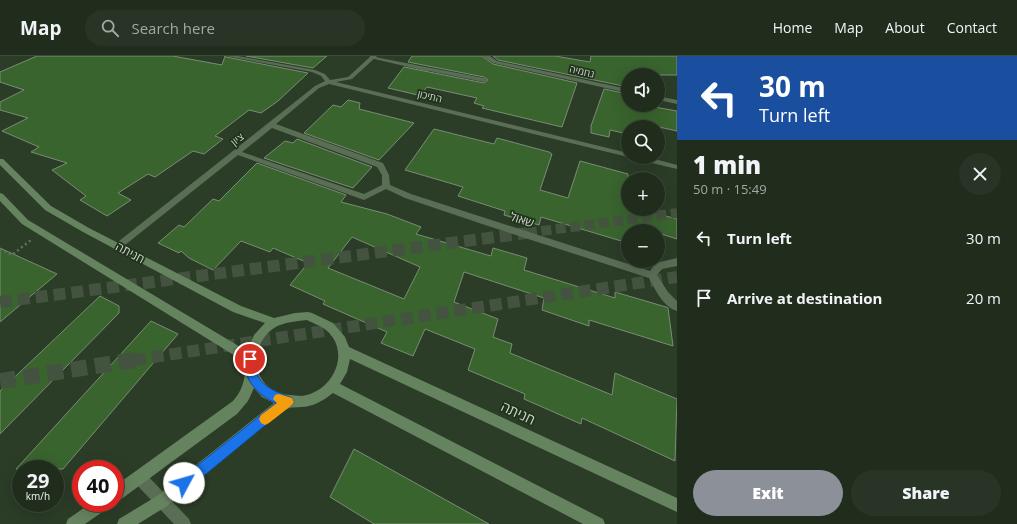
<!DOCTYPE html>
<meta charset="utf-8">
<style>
body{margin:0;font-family:"Open Sans",Heebo,sans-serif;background:#283526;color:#f1f3f6;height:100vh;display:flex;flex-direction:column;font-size:15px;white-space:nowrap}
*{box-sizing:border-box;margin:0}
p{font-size:13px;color:#a2a8a4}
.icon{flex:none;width:22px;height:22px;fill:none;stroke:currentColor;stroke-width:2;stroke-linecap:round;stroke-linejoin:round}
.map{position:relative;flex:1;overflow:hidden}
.panel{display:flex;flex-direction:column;background:#202d1d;width:340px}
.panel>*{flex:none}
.top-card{background:#1a4fa0;color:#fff;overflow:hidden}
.tools{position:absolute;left:621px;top:12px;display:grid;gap:8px}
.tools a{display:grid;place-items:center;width:44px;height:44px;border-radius:50%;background:#202d1d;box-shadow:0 4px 16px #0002,0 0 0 1px #3d493b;font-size:20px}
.speed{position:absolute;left:12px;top:404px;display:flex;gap:8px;font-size:20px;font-weight:700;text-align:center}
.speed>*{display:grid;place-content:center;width:52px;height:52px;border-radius:50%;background:#202d1d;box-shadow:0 4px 16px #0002,0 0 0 1px #3d493b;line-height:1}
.speed small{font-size:10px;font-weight:400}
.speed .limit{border:6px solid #d22;background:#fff;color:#111}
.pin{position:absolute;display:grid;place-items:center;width:34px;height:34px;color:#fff;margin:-17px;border:2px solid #fff;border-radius:50%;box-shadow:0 1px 4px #0007}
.me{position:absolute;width:44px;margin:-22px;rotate:51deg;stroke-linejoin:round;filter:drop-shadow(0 0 3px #0008)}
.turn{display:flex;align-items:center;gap:14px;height:84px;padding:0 16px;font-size:18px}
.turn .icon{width:52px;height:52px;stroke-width:2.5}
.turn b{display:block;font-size:28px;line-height:34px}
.round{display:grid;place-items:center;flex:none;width:42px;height:42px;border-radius:21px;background:#283526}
.summary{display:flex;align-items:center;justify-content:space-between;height:68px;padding:0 16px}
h1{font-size:24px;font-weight:800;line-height:30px}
.button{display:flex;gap:8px;margin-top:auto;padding:8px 16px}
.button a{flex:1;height:46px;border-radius:24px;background:#8c9099;color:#fff;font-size:16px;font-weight:800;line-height:46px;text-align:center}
.button a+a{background:#283526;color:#f1f3f6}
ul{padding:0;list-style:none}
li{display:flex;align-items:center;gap:12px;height:60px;padding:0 16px}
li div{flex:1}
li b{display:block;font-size:15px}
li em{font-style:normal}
header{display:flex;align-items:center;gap:24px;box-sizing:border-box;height:56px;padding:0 20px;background:#202d1d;border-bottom:1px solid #3d493b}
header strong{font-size:19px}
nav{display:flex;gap:22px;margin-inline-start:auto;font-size:14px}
.search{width:280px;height:36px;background:#283526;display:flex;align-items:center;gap:10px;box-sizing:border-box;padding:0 14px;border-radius:22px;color:#a2a8a4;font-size:15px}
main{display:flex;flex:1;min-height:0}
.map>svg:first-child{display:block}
</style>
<header>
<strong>Map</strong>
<div class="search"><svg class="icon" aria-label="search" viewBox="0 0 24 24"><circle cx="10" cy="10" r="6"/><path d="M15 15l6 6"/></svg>Search here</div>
<nav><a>Home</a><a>Map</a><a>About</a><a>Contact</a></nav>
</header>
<main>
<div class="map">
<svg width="677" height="468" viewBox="0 0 677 468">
<rect width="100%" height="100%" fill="#2b3c27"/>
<g fill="#39642e" stroke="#798d75" fill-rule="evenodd">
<polygon points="37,0 173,0 222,9 225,0 226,1 308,17 278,45 261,57 249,54 215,80 223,83 204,98 193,95 155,121 148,118 118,137 131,144 107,160 80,144 86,140 52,114 67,107 31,96 39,91 2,75 28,62 0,54 0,46 24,34 0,26 0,16"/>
<polygon points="246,0 327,0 313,12"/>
<polygon points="412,0 482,0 493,8 577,27 562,71 482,52 484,50 474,47 477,42 427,31 422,37 420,37 418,39 388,32 404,11 484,27 488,24 484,21 408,6"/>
<polygon points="493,0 555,0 590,6 591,0 677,0 677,19 628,19 628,31 498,4"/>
<polygon points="604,33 628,38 628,49 643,49 677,55 677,75 659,71 628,71 628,78 610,74 609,81 591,77 591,70"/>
<polygon points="348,44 360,47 359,53 414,67 379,104 304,77 333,49 341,51"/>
<polygon points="434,73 494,88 497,82 549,96 552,98 540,134 568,142 580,105 628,118 628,153 659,153 658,158 677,163 677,183 658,177 658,175 628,175 628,187 541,161 539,169 504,159 505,155 458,140 463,131 405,114"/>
<polygon points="297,83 372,111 353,132 264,102 285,85 293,87"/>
<path d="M257,107L346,139L341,146L387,158L421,171L416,178L491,200L493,192L527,202L524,214L615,242V236L666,251L668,252L673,290L589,264V270L542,254L544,242L464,216L454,246L498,263L493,281L512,288L510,297L612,339L615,317L677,343L675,405L582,362L581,368L524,343L525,338L468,314L475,293L425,273L413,300L381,287L387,276L323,248L325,245L290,229L308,207L273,192L270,196L241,185L213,214L189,202L181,195L179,197L158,187L179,169L184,171L213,143L219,145ZM352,181L420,211L404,243L328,212Z"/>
<polygon points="0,192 57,218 0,266"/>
<polygon points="100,240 119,250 119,257 0,378 0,335"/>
<polygon points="151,265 178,278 63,413 16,413"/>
<polygon points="354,393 489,468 374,468 330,441"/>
</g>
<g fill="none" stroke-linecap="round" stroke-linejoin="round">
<polyline stroke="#43533f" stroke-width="10" stroke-dasharray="10 4.5" stroke-linecap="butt" points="527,177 677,157"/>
<g stroke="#43533f" stroke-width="12" stroke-dasharray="12 6" stroke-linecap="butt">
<polyline points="0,246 534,176"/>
<polyline points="134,304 677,221"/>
</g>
<polyline stroke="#43533f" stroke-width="16" stroke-dasharray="16 8" stroke-linecap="butt" points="0,325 141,303"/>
<polyline stroke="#62715f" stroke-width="2.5" stroke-dasharray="2 3" stroke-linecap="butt" points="0,193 12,199 31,184"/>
<polygon fill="#5a6d55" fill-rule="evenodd" points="370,0 426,11 429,13 426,15 370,2"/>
<g fill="#5a6d55" fill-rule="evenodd">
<path d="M226,0H238L315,14L325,18L330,24L348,21L371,0H377L352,23L336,26L628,97V101L329,28L319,32L276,68L383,107L389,119L390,129L411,138L650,215L656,207L677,202V210L662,213L657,219L668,236L677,245V255C663,251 655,233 649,222L482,168L405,142L386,133L364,144L238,99L120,193H114L112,191L114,189L315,30L325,25L321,20L312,16ZM272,72L377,111L382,119V129L364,138L242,96Z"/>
<polygon points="483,0 490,0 497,5 628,33 628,37 493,7"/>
<polygon points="426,11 484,22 487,24 484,26 424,14 423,13"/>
<polygon points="658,40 677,44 677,48 658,44"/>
<polygon points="634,101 647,101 677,109 677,113 635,103"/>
<polygon points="140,415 145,417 189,463 191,468 174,468 135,427 133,422 135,417"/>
</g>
<g fill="#66835f" fill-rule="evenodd">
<path d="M0,103H3L51,150L89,172L241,250L274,262L295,257L308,256L312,257L333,267L345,281L349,291L677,442V456L350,303L347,316L340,328L603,463L605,468H583L333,337C324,344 313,351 301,351C289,352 292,350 280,357L167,450L138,468H117L119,463L157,440L274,347L262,341L254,332L248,345L237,358L120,444L115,446V430L233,345C243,334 246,321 245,306L22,168L0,145V137L3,138L28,164L247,295L254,279L265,267L233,256L83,176L45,154L0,109ZM307,264C313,267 321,270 326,274C352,296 333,336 302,340C298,340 293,339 290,339C277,338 266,332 260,320C251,302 261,276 280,269C288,266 298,265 307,264Z"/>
<polygon points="91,447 110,447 108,452 85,468 66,468 68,463"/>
</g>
</g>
<path fill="#1a73e8" stroke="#114b97" d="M250,298L254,299C256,304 255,310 256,315C261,332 278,336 292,342L294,346L292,349L280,357L189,432L184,434L180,432L178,427L180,423L276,347C259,341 238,319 247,299Z"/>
<polygon fill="#f59e0b" points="279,338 292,342 294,346 292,349 269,367 265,369 261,367 259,363 261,359 277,347 273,343 275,339"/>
<g text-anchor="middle" stroke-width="3.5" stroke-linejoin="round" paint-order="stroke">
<g font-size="10" fill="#cdd7ca" stroke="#21321d">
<text transform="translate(582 15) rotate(13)" y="4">נחמיה</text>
<text transform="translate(430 40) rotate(14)" y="4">התיכון</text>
<text transform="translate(237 83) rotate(-38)" y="4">ציון</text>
</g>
<g font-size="12" fill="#cdd7ca" stroke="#21321d">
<text transform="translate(522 164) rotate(17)" y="4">שאול</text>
<text transform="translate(130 197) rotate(28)" y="4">חניתה</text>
</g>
<g font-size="14" fill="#cdd7ca" stroke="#21321d">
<text transform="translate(518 357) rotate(25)" y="5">חניתה</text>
</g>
</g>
</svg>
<div class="tools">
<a><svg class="icon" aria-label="sound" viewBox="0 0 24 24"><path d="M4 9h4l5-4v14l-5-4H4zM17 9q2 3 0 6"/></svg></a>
<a><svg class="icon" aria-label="search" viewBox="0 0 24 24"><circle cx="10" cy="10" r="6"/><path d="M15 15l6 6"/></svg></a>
<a>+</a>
<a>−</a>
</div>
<div class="speed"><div>29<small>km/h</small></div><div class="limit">40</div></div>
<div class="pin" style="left:250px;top:303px;background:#d93025"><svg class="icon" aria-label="arrive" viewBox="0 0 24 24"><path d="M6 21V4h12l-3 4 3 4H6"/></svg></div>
<svg class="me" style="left:184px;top:427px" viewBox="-20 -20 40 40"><circle r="19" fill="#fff"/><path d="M0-13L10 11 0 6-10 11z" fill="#1a73e8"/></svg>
</div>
<section class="panel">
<div class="top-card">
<div class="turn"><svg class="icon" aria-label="left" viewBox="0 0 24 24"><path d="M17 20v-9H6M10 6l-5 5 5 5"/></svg><div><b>30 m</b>Turn left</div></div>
</div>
<div class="summary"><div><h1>1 min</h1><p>50 m · 15:49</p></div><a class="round"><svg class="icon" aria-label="close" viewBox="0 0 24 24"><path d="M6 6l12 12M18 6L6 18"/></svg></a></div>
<ul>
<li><svg class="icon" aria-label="left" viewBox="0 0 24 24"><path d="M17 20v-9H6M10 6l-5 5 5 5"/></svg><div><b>Turn left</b></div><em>30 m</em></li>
<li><svg class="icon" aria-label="arrive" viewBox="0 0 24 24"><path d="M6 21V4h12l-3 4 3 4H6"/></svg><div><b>Arrive at destination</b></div><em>20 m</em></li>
</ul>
<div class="button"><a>Exit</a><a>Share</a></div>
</section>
</main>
